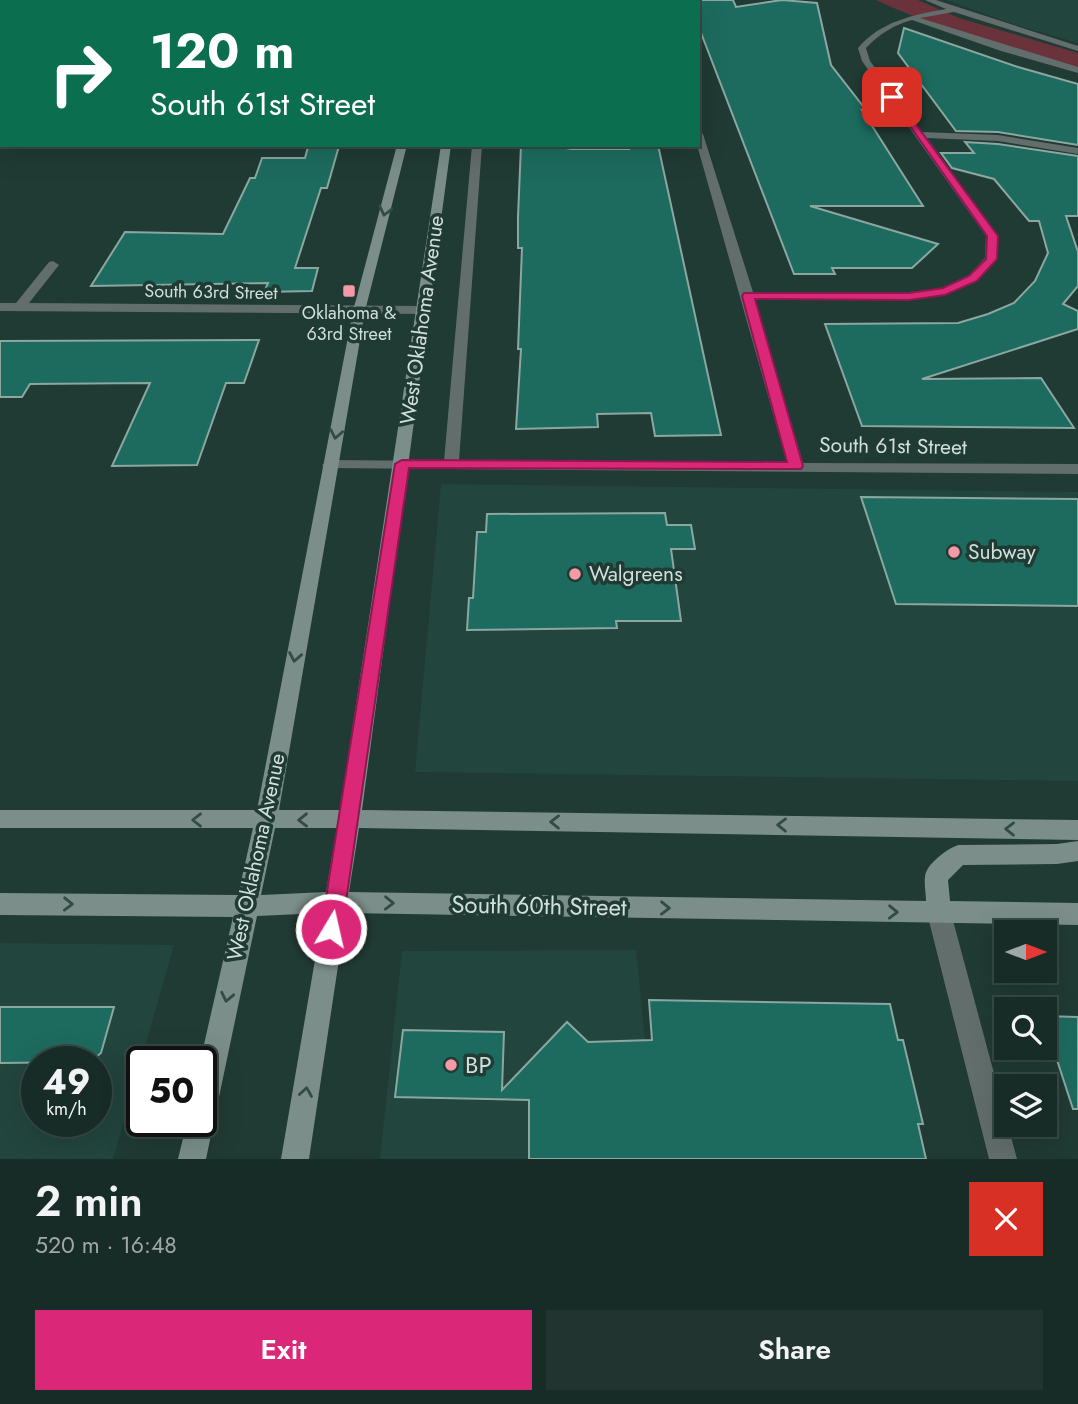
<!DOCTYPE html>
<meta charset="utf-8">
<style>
body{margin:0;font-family:Jost,sans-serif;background:#21342f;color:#f1f3f6;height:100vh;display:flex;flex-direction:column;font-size:26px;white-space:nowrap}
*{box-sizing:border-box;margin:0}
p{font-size:23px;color:#9fa7a7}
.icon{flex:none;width:38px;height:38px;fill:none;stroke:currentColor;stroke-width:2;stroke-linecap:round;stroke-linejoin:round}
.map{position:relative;height:1159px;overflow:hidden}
.side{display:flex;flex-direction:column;background:#182c27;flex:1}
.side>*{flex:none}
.banner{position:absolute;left:0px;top:0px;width:700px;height:147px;box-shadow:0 7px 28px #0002,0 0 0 2px #364844;background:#0b6e4f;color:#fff;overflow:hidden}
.needle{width:46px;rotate:90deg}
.tools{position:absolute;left:994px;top:920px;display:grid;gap:14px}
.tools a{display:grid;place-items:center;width:63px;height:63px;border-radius:0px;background:#182c27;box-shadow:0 7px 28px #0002,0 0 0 2px #364844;font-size:35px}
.speed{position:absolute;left:21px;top:1046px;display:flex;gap:14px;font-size:35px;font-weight:700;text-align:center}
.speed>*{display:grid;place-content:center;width:91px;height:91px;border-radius:50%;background:#182c27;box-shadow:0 7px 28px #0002,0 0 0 2px #364844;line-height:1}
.speed small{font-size:18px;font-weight:400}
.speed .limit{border:4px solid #111;border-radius:10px;background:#fff;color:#111}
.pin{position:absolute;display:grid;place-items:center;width:60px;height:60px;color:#fff;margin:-30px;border-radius:14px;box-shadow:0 4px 10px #0006}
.me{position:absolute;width:77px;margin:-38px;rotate:9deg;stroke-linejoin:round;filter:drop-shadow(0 0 5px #0008)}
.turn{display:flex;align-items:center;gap:24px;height:147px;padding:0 35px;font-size:32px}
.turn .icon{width:91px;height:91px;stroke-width:2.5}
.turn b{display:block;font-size:49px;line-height:60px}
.round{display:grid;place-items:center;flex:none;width:74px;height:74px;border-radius:0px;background:#21342f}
.overview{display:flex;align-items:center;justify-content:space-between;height:119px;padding:0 35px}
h1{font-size:42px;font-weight:600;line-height:52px}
.cta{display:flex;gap:14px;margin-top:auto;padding:14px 35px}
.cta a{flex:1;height:80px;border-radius:0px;background:#db2777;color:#fff;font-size:28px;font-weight:600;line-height:80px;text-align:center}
.cta a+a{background:#21342f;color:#f1f3f6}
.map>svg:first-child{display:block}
</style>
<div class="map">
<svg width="1078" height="1159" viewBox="0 0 1078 1159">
<rect width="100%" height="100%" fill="#203a34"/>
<g fill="#22453e" fill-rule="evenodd">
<polygon points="946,0 1078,0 1078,43 1016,25"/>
<polygon points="441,484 1078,492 1078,781 415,772"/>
<path d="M0,943L174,945L113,1159H0ZM37,1062H96V1122H37Z"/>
<polygon points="636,950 657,1159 380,1159 402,951"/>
</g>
<path fill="#6a333c" d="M876,0H918L959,18L1078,53V68C1010,49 940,30 876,0Z"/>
<g fill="#1d6b5e" stroke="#8ba7a0" stroke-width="2">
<polygon points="689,0 733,0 736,7 782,0 817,3 831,65 866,110 862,110 923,206 810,206 938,244 912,268 832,268 835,274 794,274 698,25 698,2"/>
<polygon points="904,28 1018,67 1078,84 1078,145 998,132 956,131 898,53"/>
<polygon points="965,142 998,144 1078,156 1078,216 1066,216 1078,252 1078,286 1063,304 1078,311 1078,329 922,379 1041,378 1074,428 862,426 825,324 958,323 988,314 1014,303 1035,281 1048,253 1039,221 1029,221 994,179 952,168 941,153 974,153"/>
<polygon points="521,145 551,145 571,149 629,149 628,145 658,145 721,435 655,436 651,413 597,414 598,427 516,429 521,349 518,349 522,248 518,248 518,217"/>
<polygon points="339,146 327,188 321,188 295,268 318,268 312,291 264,292 268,283 91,286 125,232 223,234 250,178 255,178 262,158 305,158 308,147"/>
<polygon points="259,340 244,383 226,383 197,465 112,466 150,383 30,384 22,397 0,397 0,341"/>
<polygon points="861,497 1078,499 1078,606 896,604"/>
<polygon points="665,513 667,525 691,525 695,549 671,549 681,621 616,621 617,628 467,630 469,598 473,598 477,532 486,532 487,514"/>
<polygon points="649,1000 890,1004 898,1040 903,1040 923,1124 918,1124 926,1159 529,1159 529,1100 395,1097 403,1030 504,1032 502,1090 567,1022 588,1042 652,1040"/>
<polygon points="0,1007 114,1007 101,1053 90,1062 0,1063"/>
<polygon points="1045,1016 1078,1017 1078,1109 1073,1109 1045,1023"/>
</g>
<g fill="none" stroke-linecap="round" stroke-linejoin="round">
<g fill="#626e6b" fill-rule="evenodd">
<polygon points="49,0 57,0 47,2"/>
<polygon points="223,0 231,0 222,2"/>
<rect x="486" y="0" width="8" height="2"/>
<polygon points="651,0 659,0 660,2 652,2"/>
<path d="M925,0H936L1078,46V51L954,12L920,18L1078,67V73L1001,51L912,20C894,25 879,34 866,48L870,61L922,132L998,135L1078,148V154L998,141L927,138L998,236L997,259L977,281L945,295L910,300H755L803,463L1078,464V474L325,468L322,465L330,460L444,461L472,145H482L459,461L787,463L697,145L698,131L703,134L753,292H910L942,288L969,275L985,258L986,236L862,61L858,48C881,21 913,15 946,9Z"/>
<rect x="0" y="17" width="2" height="4"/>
<polygon points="0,43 2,43 0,49"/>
<polygon points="53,261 59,265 29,303 422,306 428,310 422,314 0,311 0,303 16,303 49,262"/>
<polygon points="939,902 947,905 951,913 1017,1159 989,1159 927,913 931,905"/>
</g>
<g fill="#7b8e89" fill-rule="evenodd">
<polygon points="431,0 439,0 430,2"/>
<polygon points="464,0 472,0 463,2"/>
<path d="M397,145H407L365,311L279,810H340L441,145H451L362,810L1078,820V840L359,828L349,892L926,901C926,893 924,884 925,877C926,864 947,849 958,845L1057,844L1078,841V861L1057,864L963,865L948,880L950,901L1078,903V925L346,913L309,1159H281L323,913L257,916L206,1159H178L187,1122H201L200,1062L233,917L0,915V893L238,895L253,828H0V810H257L353,311ZM275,828H337L326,892L261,895Z"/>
</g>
</g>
<defs><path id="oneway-chevron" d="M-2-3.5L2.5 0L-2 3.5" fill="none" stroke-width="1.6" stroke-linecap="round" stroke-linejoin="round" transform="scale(1.75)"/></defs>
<g stroke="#324b45">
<use href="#oneway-chevron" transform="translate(385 211) rotate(104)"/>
<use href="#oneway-chevron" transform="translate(336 434) rotate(101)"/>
<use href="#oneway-chevron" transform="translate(295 657) rotate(100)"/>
<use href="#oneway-chevron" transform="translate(197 820) rotate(-180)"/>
<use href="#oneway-chevron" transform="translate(303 820) rotate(179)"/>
<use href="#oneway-chevron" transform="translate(555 822) rotate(-179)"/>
<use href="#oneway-chevron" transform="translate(782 825) rotate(-179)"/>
<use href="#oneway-chevron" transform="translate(1010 829) rotate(-179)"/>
<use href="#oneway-chevron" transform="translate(389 903) rotate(1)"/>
<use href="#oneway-chevron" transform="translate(68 904) rotate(1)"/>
<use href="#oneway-chevron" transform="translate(665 908) rotate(1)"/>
<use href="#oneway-chevron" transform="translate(893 912) rotate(1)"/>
<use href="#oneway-chevron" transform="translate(227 997) rotate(102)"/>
<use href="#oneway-chevron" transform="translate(306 1092) rotate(-81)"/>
</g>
<polygon fill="#db2777" stroke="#8e194d" stroke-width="2" points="889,96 895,96 998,236 997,259 977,281 945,295 909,300 755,299 803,466 801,469 409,468 342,929 339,936 331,939 324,936 321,929 395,464 402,460 787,462 742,296 744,293 909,293 943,288 969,276 986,259 987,236"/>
<g fill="#f49aa6" stroke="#203a34" stroke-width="2.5">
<rect x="342" y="284" width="14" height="14" rx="3.5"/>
<circle cx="954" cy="552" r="7"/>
<circle cx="575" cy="574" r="7"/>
<circle cx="451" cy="1065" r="7"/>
</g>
<g text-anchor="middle" stroke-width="7" stroke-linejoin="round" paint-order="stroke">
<g font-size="18" fill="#d1dfdb" stroke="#203a34">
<text transform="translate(211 292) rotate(1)" y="6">South 63rd Street</text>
</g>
<g font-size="18" fill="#d1dfdb" stroke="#203a34">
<text x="349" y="319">Oklahoma &amp;<tspan x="349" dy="21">63rd Street</tspan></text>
</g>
<g font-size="21" fill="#d1dfdb" stroke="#203a34">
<text transform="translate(422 320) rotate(-82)" y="7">West Oklahoma Avenue</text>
<text transform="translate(893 446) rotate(1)" y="7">South 61st Street</text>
<text transform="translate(256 857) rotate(-78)" y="7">West Oklahoma Avenue</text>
</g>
<g font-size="21" fill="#d1dfdb" stroke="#203a34" text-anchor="start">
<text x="968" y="559">Subway</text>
<text x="589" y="581">Walgreens</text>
</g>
<g font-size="24" fill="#d1dfdb" stroke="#203a34">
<text transform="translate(539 906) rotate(1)" y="8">South 60th Street</text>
</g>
<g font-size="24" fill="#d1dfdb" stroke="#203a34" text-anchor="start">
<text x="465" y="1073">BP</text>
</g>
</g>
</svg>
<div class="tools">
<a><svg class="needle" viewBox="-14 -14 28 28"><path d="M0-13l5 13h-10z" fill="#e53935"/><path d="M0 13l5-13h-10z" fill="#9fa7a7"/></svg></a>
<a><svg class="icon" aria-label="search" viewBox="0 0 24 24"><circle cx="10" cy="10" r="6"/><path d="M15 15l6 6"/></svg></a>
<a><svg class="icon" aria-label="layers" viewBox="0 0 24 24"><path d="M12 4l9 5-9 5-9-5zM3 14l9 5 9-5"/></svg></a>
</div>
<div class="speed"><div>49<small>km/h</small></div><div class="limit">50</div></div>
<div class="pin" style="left:892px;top:97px;background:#d93025"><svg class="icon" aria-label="arrive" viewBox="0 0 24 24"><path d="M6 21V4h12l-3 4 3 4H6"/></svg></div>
<svg class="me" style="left:331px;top:929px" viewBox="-20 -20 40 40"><circle r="17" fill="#db2777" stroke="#fff" stroke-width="3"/><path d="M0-11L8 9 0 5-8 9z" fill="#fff"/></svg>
<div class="banner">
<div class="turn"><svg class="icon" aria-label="right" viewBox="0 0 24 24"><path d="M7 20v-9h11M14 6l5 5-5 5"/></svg><div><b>120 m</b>South 61st Street</div></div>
</div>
</div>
<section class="side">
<div class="overview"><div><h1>2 min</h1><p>520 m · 16:48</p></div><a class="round" style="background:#d93025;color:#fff"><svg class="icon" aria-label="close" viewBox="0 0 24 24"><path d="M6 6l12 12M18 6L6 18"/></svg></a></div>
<div class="cta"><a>Exit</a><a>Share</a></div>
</section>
